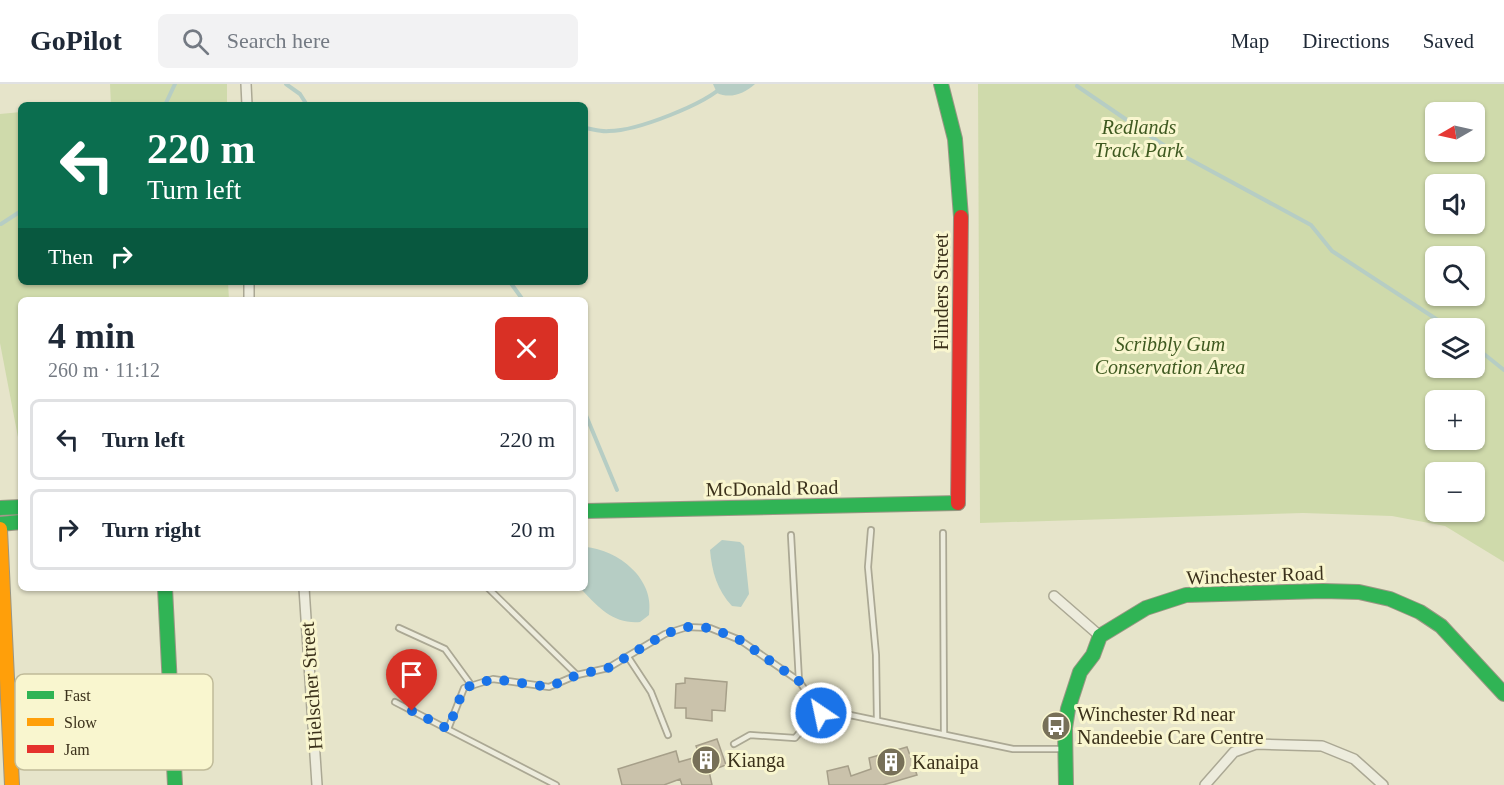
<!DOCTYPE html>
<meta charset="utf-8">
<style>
body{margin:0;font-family:"Times New Roman",serif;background:#f2f2f3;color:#1f2937;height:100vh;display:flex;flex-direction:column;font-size:22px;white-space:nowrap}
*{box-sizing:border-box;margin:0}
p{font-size:20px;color:#747a83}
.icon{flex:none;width:33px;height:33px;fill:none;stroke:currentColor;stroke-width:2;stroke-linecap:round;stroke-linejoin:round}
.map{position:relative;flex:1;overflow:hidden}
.details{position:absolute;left:18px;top:213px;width:570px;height:294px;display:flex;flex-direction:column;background:#fff;border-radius:9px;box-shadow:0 2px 4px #0004}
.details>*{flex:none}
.hud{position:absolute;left:18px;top:18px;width:570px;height:183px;border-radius:9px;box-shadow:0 2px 4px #0004;background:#0b6e4f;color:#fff;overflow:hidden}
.needle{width:39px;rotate:261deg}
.controls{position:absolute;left:1425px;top:18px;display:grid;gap:12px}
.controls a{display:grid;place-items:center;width:60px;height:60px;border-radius:9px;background:#fff;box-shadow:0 2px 4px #0004;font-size:30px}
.pin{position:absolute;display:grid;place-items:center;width:51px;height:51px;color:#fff;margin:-62px -26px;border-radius:50% 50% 50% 0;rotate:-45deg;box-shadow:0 0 6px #0007}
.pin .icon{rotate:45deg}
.me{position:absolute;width:66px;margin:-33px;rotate:326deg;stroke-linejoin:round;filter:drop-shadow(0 0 4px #0008)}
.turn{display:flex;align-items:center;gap:21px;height:126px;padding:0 30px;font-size:27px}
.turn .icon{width:78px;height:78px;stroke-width:2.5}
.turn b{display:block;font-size:42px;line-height:51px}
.then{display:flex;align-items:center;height:57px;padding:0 30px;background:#0003;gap:12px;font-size:22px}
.round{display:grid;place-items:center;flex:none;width:63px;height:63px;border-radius:9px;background:#f2f2f3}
.headline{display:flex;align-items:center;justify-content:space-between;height:102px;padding:0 30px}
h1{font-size:36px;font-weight:600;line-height:45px}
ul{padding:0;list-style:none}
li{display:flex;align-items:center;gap:18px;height:81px;margin:0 12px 9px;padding:0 18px;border:3px solid #e0e1e3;border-radius:9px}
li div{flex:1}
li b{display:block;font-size:22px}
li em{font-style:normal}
header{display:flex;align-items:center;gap:36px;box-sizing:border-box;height:84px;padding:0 30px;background:#fff;border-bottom:2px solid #e0e1e3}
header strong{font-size:28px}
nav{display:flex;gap:33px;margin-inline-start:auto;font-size:21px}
.search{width:420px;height:54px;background:#f2f2f3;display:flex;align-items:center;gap:15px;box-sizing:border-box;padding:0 21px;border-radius:9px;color:#747a83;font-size:22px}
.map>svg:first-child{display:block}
</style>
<header>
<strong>GoPilot</strong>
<div class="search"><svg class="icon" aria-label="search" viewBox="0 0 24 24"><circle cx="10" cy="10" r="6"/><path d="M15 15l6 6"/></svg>Search here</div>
<nav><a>Map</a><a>Directions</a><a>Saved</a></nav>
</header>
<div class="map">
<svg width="1504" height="701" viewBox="0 0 1504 701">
<rect width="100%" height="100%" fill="#e6e4ca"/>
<g fill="#cfdaab" fill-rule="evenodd">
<polygon points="110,0 227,0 227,21 111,21"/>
<path d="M978,0H1504V478L1445,442L1392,432L1303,429L980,439ZM1436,28H1474V68H1436ZM1436,100H1474V140H1436ZM1436,172H1474V212H1436ZM1436,244H1474V284H1436ZM1436,316H1474V356H1436ZM1436,388H1474V428H1436Z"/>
<polygon points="21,28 21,198 228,198 229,216 21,216 21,369 0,259 0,30"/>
</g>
<g fill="#b6cdc4">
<path d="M713,0H755C744,10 730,15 717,9Z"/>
<path d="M722,456L740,458L744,462L749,510L741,523L732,522C717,506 712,488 710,466Z"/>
<path d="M585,463C619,466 655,495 649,531L640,538C614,540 600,525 583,507L579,504H585Z"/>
</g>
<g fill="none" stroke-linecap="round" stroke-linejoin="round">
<g stroke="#b6cdc4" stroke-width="4">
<polyline points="286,0 300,10 307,21"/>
<polyline points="1077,2 1165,62 1311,141 1332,167 1450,244"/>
<polyline points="165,21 175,0"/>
<path d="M585,44C593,45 601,48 609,47C636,47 707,20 725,0"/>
<polyline points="1,140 21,127"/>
<polyline points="510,198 523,216"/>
<polyline points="1474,262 1504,286"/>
<polyline points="585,329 617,406"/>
</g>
</g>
<g fill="#cac2ab" stroke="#a69f89" stroke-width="1.5">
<polygon points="685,594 727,598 725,627 712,626 712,637 686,634 686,624 675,624 676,600 685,599"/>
<polygon points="717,655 726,681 709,687 712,701 682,701 680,695 664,701 622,701 618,685 676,667 679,678 700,672 696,662"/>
<polygon points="907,663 917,691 883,701 829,701 827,687 848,682 851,692 871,685 869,674"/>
</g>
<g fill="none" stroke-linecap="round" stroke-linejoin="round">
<g stroke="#aba894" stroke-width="8">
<g id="lane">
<polyline points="871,446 868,483 876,571 877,636"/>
<polyline points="943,449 944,649"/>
<polyline points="791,451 799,597 821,629"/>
<polyline points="488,504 577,591"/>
<polyline points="399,544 445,565 472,602"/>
<polyline points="628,573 651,608 668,651"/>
<polyline points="395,618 556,701"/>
<polyline points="448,645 464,604 493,595 549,603 577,591 608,584 665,550 687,543 710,544 740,556 799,597"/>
<polyline points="734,660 750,651 795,654 811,635 826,626 1013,665 1063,665"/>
</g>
</g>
<g stroke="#aba894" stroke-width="12">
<g id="street">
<polyline points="246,0 247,21"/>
<polyline points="249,198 249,216"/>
<polyline points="304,504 317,701"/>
<polyline points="1054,512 1100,552"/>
<polyline points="1205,701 1234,668 1256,660 1322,662 1354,675 1383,701"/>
</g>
</g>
<g stroke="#9a9684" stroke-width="16">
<g id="fast">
<polyline points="941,0 955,55 961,133"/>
<polyline points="0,424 21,423"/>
<polyline points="585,427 958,419"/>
<polyline points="0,440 21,438"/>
<polyline points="165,504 175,701"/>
<polyline points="1066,701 1065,644 1068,625 1080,588 1093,571 1100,552 1146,524 1186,511 1323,507 1359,508 1390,515 1420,528 1441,542 1504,610"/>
</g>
</g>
<g stroke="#9a9684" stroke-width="16">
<polyline id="slow" points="0,445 12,701"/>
</g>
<g stroke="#9a9684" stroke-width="16">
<polyline id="jam" points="958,419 961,133"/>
</g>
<use href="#lane" stroke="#edecdd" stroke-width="4.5"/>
<use href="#street" stroke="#edecdd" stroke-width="9"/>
<use href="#fast" stroke="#30b455" stroke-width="14"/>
<use href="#slow" stroke="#ff9f0a" stroke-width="14"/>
<use href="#jam" stroke="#e5322d" stroke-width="14"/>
</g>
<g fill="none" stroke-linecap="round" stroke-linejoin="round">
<polyline stroke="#1a73e8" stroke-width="10" stroke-dasharray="0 18" points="412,627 448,645 464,604 493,595 549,603 577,591 608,584 665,550 687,543 711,544 740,556 799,597 821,629"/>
</g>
<defs>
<g id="bus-disc" transform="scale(1.5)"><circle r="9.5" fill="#777058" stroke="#f9f6cf"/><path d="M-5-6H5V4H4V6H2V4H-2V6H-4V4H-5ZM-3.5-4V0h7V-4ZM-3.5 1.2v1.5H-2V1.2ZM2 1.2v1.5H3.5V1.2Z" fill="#fff"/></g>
<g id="building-disc" transform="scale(1.5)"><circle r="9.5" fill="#777058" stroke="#f9f6cf"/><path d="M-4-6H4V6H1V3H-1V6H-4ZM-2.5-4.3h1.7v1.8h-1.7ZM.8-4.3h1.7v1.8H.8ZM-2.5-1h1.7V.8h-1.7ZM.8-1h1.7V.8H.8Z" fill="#fff"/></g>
</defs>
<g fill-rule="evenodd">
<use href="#bus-disc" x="1056" y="642"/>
<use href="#building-disc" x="706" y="676"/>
<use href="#building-disc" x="891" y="678"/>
</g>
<g text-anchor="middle" stroke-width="6" stroke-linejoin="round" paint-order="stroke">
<g font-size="20" font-style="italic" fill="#3e5920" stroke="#f9f6cf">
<text x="1139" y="50">Redlands<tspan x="1139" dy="23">Track Park</tspan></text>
<text x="1170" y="267">Scribbly Gum<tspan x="1170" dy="23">Conservation Area</tspan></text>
</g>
<g font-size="20" fill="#3b311b" stroke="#f9f6cf">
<text transform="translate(941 208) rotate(-90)" y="7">Flinders Street</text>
<text transform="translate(772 404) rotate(-1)" y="7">McDonald Road</text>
<text transform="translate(1255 491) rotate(-2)" y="7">Winchester Road</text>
<text transform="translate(311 602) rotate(-94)" y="7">Hielscher Street</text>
</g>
<g font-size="20" fill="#3b311b" stroke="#f9f6cf" text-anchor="start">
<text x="1077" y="637">Winchester Rd near<tspan x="1077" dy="23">Nandeebie Care Centre</tspan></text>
<text x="727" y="683">Kianga</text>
<text x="912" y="685">Kanaipa</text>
</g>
</g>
<rect x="15" y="590" width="198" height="96" rx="9" fill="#f9f6cf" stroke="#c0bb99" stroke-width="1.5"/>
<rect x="27" y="607" width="27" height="8" fill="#30b455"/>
<rect x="27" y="634" width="27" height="8" fill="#ff9f0a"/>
<rect x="27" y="661" width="27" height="8" fill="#e5322d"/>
<g font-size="16" fill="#3b311b">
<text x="64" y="617">Fast</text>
<text x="64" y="644">Slow</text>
<text x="64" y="671">Jam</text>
</g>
</svg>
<div class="controls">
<a><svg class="needle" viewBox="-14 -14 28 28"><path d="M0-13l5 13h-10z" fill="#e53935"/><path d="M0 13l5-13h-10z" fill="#747a83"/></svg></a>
<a><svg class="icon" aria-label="sound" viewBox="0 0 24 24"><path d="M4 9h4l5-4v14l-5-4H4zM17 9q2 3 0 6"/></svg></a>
<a><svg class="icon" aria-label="search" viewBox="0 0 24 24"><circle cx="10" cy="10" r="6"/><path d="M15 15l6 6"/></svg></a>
<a><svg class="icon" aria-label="layers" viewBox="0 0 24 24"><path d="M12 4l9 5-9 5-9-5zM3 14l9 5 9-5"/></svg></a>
<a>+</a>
<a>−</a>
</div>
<div class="pin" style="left:412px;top:627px;background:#d93025"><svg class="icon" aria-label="arrive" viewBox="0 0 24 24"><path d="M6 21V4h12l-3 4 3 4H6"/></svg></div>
<svg class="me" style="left:821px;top:629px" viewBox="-20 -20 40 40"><circle r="17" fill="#1a73e8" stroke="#fff" stroke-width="3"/><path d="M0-11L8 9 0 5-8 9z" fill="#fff"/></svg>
<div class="hud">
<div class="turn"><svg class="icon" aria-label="left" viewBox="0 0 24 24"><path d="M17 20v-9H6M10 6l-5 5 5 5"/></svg><div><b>220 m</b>Turn left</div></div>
<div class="then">Then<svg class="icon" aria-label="right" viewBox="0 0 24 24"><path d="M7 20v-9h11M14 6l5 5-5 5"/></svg></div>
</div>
<section class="details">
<div class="headline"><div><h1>4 min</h1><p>260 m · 11:12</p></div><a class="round" style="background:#d93025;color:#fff"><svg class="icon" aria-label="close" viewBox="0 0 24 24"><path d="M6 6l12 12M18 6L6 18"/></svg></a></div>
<ul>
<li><svg class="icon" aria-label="left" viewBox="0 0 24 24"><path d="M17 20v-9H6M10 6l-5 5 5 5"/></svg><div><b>Turn left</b></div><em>220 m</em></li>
<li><svg class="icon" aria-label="right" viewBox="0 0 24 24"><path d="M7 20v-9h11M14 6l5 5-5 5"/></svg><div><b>Turn right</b></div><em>20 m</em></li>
</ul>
</section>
</div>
